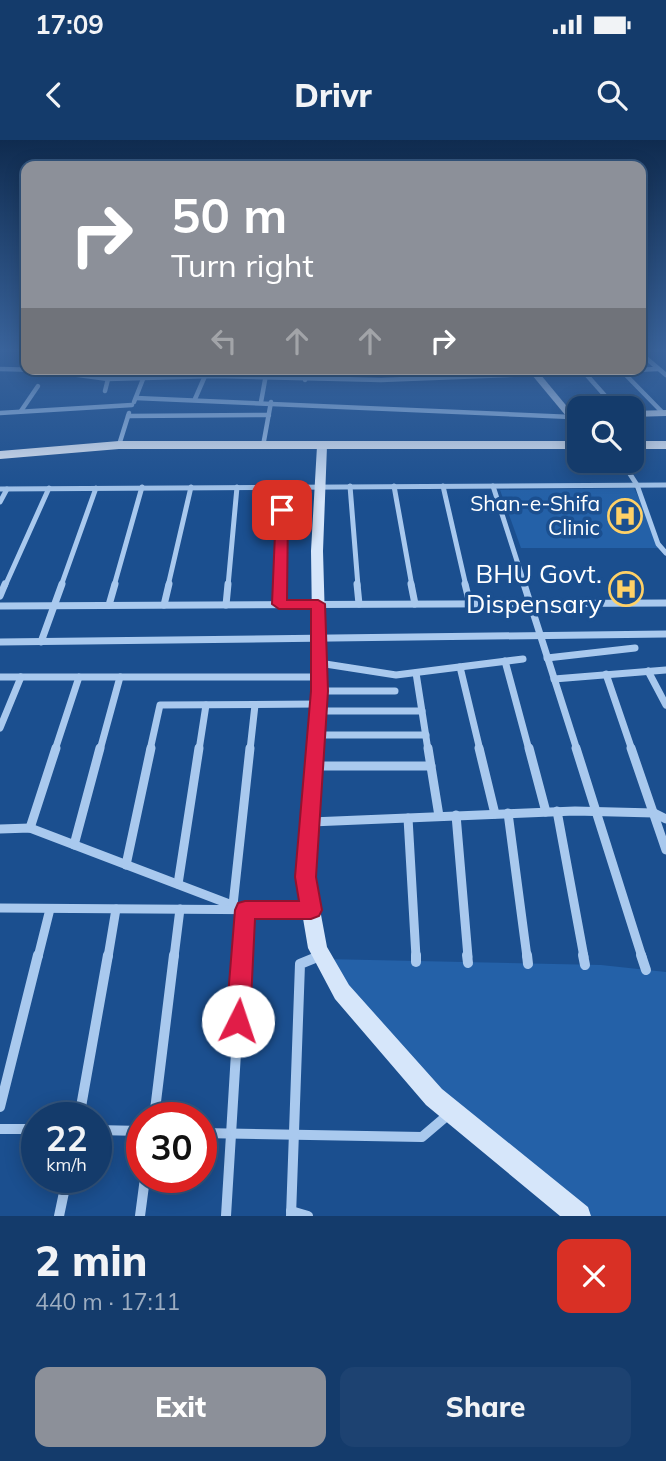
<!DOCTYPE html>
<meta charset="utf-8">
<style>
body{margin:0;font-family:Mulish,sans-serif;background:#1d4271;color:#f1f3f6;height:100vh;display:flex;flex-direction:column;font-size:26px;white-space:nowrap}
*{box-sizing:border-box;margin:0}
p{font-size:23px;color:#9dadc1}
.icon{flex:none;width:38px;height:38px;fill:none;stroke:currentColor;stroke-width:2;stroke-linecap:round;stroke-linejoin:round}
.map{position:relative;height:1076px;overflow:hidden}
.panel{display:flex;flex-direction:column;background:#143b6b;flex:1}
.panel>*{flex:none}
.top-card{position:absolute;left:21px;top:21px;width:625px;height:214px;border-radius:14px;box-shadow:0 4px 18px #0003,0 0 0 2px #33557e;background:#8c9099;color:#fff;overflow:hidden}
.tools{position:absolute;left:567px;top:256px;display:grid;gap:14px}
.tools a{display:grid;place-items:center;width:77px;height:77px;border-radius:14px;background:#143b6b;box-shadow:0 4px 18px #0003,0 0 0 2px #33557e;font-size:35px}
.speed{position:absolute;left:21px;top:962px;display:flex;gap:14px;font-size:35px;font-weight:700;text-align:center}
.speed>*{display:grid;place-content:center;width:91px;height:91px;border-radius:50%;background:#143b6b;box-shadow:0 4px 18px #0003,0 0 0 2px #33557e;line-height:1}
.speed small{font-size:18px;font-weight:400}
.speed .limit{border:10px solid #d22;background:#fff;color:#111}
.pin{position:absolute;display:grid;place-items:center;width:60px;height:60px;color:#fff;margin:-30px;border-radius:14px;box-shadow:0 4px 10px #0006}
.me{position:absolute;width:77px;margin:-38px;rotate:4deg;stroke-linejoin:round;filter:drop-shadow(0 0 5px #0008)}
.turn{display:flex;align-items:center;gap:24px;height:147px;padding:0 35px;font-size:32px}
.turn .icon{width:91px;height:91px;stroke-width:2.5}
.turn b{display:block;font-size:49px;line-height:60px}
.lanes{display:flex;align-items:center;height:66px;padding:0 35px;background:#0003;justify-content:center;gap:35px;direction:ltr}
.lanes .off{opacity:.35}
.round{display:grid;place-items:center;flex:none;width:74px;height:74px;border-radius:14px;background:#1d4271}
.summary{display:flex;align-items:center;justify-content:space-between;height:119px;padding:0 35px}
h1{font-size:42px;font-weight:800;line-height:52px}
.button{display:flex;gap:14px;margin-top:auto;padding:14px 35px}
.button a{flex:1;height:80px;border-radius:14px;background:#8c9099;color:#fff;font-size:28px;font-weight:800;line-height:80px;text-align:center}
.button a+a{background:#1d4271;color:#f1f3f6}
.status{display:flex;justify-content:space-between;align-items:center;height:49px;padding:0 35px;background:#143b6b;direction:ltr}
.status svg{height:19px;fill:currentColor}
header{display:flex;justify-content:space-between;align-items:center;height:91px;padding:0 35px;background:#143b6b;font-size:32px;font-weight:800}
.map>svg:first-child{display:block}
</style>
<div class="status"><b>17:09</b><svg viewBox="0 0 49 12"><path d="M0 12V9h3v3zM5 12V6h3v6zM10 12V3h3v9zM15 12V0h3v12zM26 1h20v11H26zM47 4h2v5h-2z"/></svg></div>
<header><svg class="icon" aria-label="back" viewBox="0 0 24 24"><path d="M15 5l-7 7 7 7"/></svg>Drivr<svg class="icon" aria-label="search" viewBox="0 0 24 24"><circle cx="10" cy="10" r="6"/><path d="M15 15l6 6"/></svg></header>
<div class="map">
<svg width="666" height="1076" viewBox="0 0 666 1076">
<rect width="100%" height="100%" fill="#1b4f8f"/>
<g fill="#2461a8">
<polygon points="634,348 663,408 521,408 500,350"/>
<polygon points="324,819 601,825 666,832 666,1076 580,1076 434,956"/>
</g>
<g fill="none" stroke-linecap="round" stroke-linejoin="round">
<g stroke="#a9c9ee" stroke-width="4.5">
<polyline points="640,213 666,235"/>
<polyline points="0,229 41,230 108,239 105,251"/>
<polyline points="103,229 108,239 215,236 381,240 658,229"/>
<polyline points="621,230 663,273"/>
<polyline points="584,232 616,268"/>
<polyline points="305,240 306,229"/>
<polyline points="136,258 571,277"/>
<polyline points="195,259 205,236"/>
<polyline points="134,262 147,229"/>
<polyline points="261,262 267,229"/>
<polyline points="21,271 38,246"/>
<polyline points="0,273 132,265"/>
<polyline points="128,276 269,275"/>
<polyline points="119,305 129,273"/>
<polyline points="263,306 271,262"/>
</g>
<g stroke="#a9c9ee" stroke-width="5">
<polyline points="621,320 637,345 658,404 666,413"/>
<polyline points="350,346 358,446"/>
<polyline points="394,346 412,446"/>
<polyline points="443,346 466,446"/>
<polyline points="493,346 525,446"/>
<polyline points="0,349 666,345"/>
<polyline points="0,362 7,349"/>
<polyline points="5,446 49,348"/>
<polyline points="61,446 96,348"/>
<polyline points="114,446 142,347"/>
<polyline points="168,446 191,347"/>
<polyline points="228,446 237,347"/>
<polyline points="280,446 283,346"/>
</g>
<g stroke="#a9c9ee" stroke-width="7">
<polyline points="357,444 359,464"/>
<polyline points="411,444 415,464"/>
<polyline points="465,444 470,464"/>
<polyline points="524,444 577,610"/>
<polyline points="0,456 5,444"/>
<polyline points="279,464 280,444"/>
<polyline points="109,465 115,444"/>
<polyline points="164,465 169,444"/>
<polyline points="226,465 228,444"/>
<polyline points="0,466 666,463"/>
<polyline points="0,502 666,494"/>
<polyline points="41,502 62,444"/>
<polyline points="547,518 635,508"/>
<polyline points="505,521 529,610"/>
<polyline points="319,523 396,535 523,519"/>
<polyline points="460,527 480,610"/>
<polyline points="648,531 666,565"/>
<polyline points="416,533 428,610"/>
<polyline points="606,534 632,610"/>
<polyline points="0,537 319,537"/>
<polyline points="554,539 666,530"/>
<polyline points="320,551 395,551"/>
<polyline points="319,571 422,571"/>
<polyline points="0,588 21,537"/>
<polyline points="317,595 426,595"/>
<polyline points="55,610 79,537"/>
<polyline points="100,610 120,537"/>
<polyline points="150,610 160,565 318,564"/>
<polyline points="199,610 206,565"/>
<polyline points="250,610 255,565"/>
</g>
<g stroke="#a9c9ee" stroke-width="9">
<polyline points="428,608 439,676"/>
<polyline points="479,608 495,674"/>
<polyline points="529,608 546,672"/>
<polyline points="576,608 642,817"/>
<polyline points="631,608 666,710"/>
<polyline points="315,626 431,626"/>
<polyline points="557,671 584,817"/>
<polyline points="508,673 527,817"/>
<polyline points="456,675 468,817"/>
<polyline points="408,678 416,817"/>
<polyline points="311,682 575,671 654,673 666,679"/>
<polyline points="30,688 56,608"/>
<polyline points="0,689 30,688 245,770 242,817"/>
<polyline points="74,705 100,608"/>
<polyline points="126,725 151,608"/>
<polyline points="178,744 199,608"/>
<polyline points="233,765 250,608"/>
<polyline points="0,768 311,770"/>
<polyline points="38,817 50,769"/>
<polyline points="108,817 116,769"/>
<polyline points="174,817 180,769"/>
<polyline points="318,817 322,815"/>
</g>
<g stroke="#a9c9ee" stroke-width="10">
<polyline points="416,815 416,822"/>
<polyline points="467,815 468,823"/>
<polyline points="527,815 528,824"/>
<polyline points="583,815 585,825"/>
<polyline points="641,815 646,830"/>
<polyline points="0,967 38,815"/>
<polyline points="79,978 108,815"/>
<polyline points="154,978 174,815"/>
<polyline points="0,989 37,989"/>
<polyline points="96,990 142,991"/>
<polyline points="201,993 422,997 449,974"/>
<polyline points="291,1071 308,1076"/>
<polyline points="59,1076 67,1038"/>
<polyline points="140,1076 145,1038"/>
<polyline points="226,1076 242,815"/>
<polyline points="291,1076 300,824 322,815"/>
</g>
<g fill="#d6e6fa" fill-rule="evenodd">
<polygon points="527,229 536,229 579,281 579,289 576,288"/>
<polygon points="666,270 666,276 632,277 632,271"/>
<polygon points="322,303 327,306 323,411 327,551 314,737 327,807 349,845 442,949 588,1067 591,1076 560,1076 426,965 335,859 308,808 296,737 313,551 311,411 317,306"/>
</g>
<g fill="#f0f6ff" fill-rule="evenodd">
<polygon points="119,301 579,301 579,309 119,309 0,319 0,311"/>
<rect x="632" y="301" width="34" height="8"/>
</g>
</g>
<linearGradient id="sky" x2="0" y2="1"><stop stop-color="#0f2b4f"/><stop offset="0.58" stop-color="#39639b"/><stop offset="1" stop-color="#39639b" stop-opacity="0"/></linearGradient>
<rect width="666" height="362" fill="url(#sky)"/>
<polygon fill="#e11d48" stroke="#92132f" stroke-width="2" points="282,366 288,370 287,460 318,460 325,464 328,551 316,737 322,770 319,776 311,779 255,779 250,881 246,889 238,893 230,889 226,881 235,770 238,763 245,761 299,761 295,737 311,551 311,469 279,469 272,464 276,370"/>
<defs>
<g id="hospital-ring" transform="scale(1.75)"><circle r="9.5" fill="#1b4f8f" stroke="#ffd166" stroke-width="1.5"/><path d="M-5-5h3v3.5h4V-5h3V5h-3V1.5h-4V5h-3Z" fill="#ffd166"/></g>
</defs>
<g fill-rule="evenodd">
<use href="#hospital-ring" x="625" y="376"/>
<use href="#hospital-ring" x="626" y="449"/>
</g>
<g text-anchor="middle" stroke-width="7" stroke-linejoin="round" paint-order="stroke">
<g font-size="21" fill="#fff" stroke="#1b4f8f" text-anchor="end">
<text x="600" y="371">Shan-e-Shifa<tspan x="600" dy="24">Clinic</tspan></text>
</g>
<g font-size="26" fill="#fff" stroke="#1b4f8f" text-anchor="end">
<text x="602" y="443">BHU Govt.<tspan x="602" dy="30">Dispensary</tspan></text>
</g>
</g>
</svg>
<div class="tools">
<a><svg class="icon" aria-label="search" viewBox="0 0 24 24"><circle cx="10" cy="10" r="6"/><path d="M15 15l6 6"/></svg></a>
</div>
<div class="speed"><div>22<small>km/h</small></div><div class="limit">30</div></div>
<div class="pin" style="left:282px;top:370px;background:#d93025"><svg class="icon" aria-label="arrive" viewBox="0 0 24 24"><path d="M6 21V4h12l-3 4 3 4H6"/></svg></div>
<svg class="me" style="left:238px;top:881px" viewBox="-20 -20 40 40"><circle r="19" fill="#fff"/><path d="M0-13L10 11 0 6-10 11z" fill="#e11d48"/></svg>
<div class="top-card">
<div class="turn"><svg class="icon" aria-label="right" viewBox="0 0 24 24"><path d="M7 20v-9h11M14 6l5 5-5 5"/></svg><div><b>50 m</b>Turn right</div></div>
<div class="lanes"><svg class="icon off" aria-label="left" viewBox="0 0 24 24"><path d="M17 20v-9H6M10 6l-5 5 5 5"/></svg><svg class="icon off" aria-label="ahead" viewBox="0 0 24 24"><path d="M12 20V5M6 11l6-6 6 6"/></svg><svg class="icon off" aria-label="ahead" viewBox="0 0 24 24"><path d="M12 20V5M6 11l6-6 6 6"/></svg><svg class="icon" aria-label="right" viewBox="0 0 24 24"><path d="M7 20v-9h11M14 6l5 5-5 5"/></svg></div>
</div>
</div>
<section class="panel">
<div class="summary"><div><h1>2 min</h1><p>440 m · 17:11</p></div><a class="round" style="background:#d93025;color:#fff"><svg class="icon" aria-label="close" viewBox="0 0 24 24"><path d="M6 6l12 12M18 6L6 18"/></svg></a></div>
<div class="button"><a>Exit</a><a>Share</a></div>
</section>
